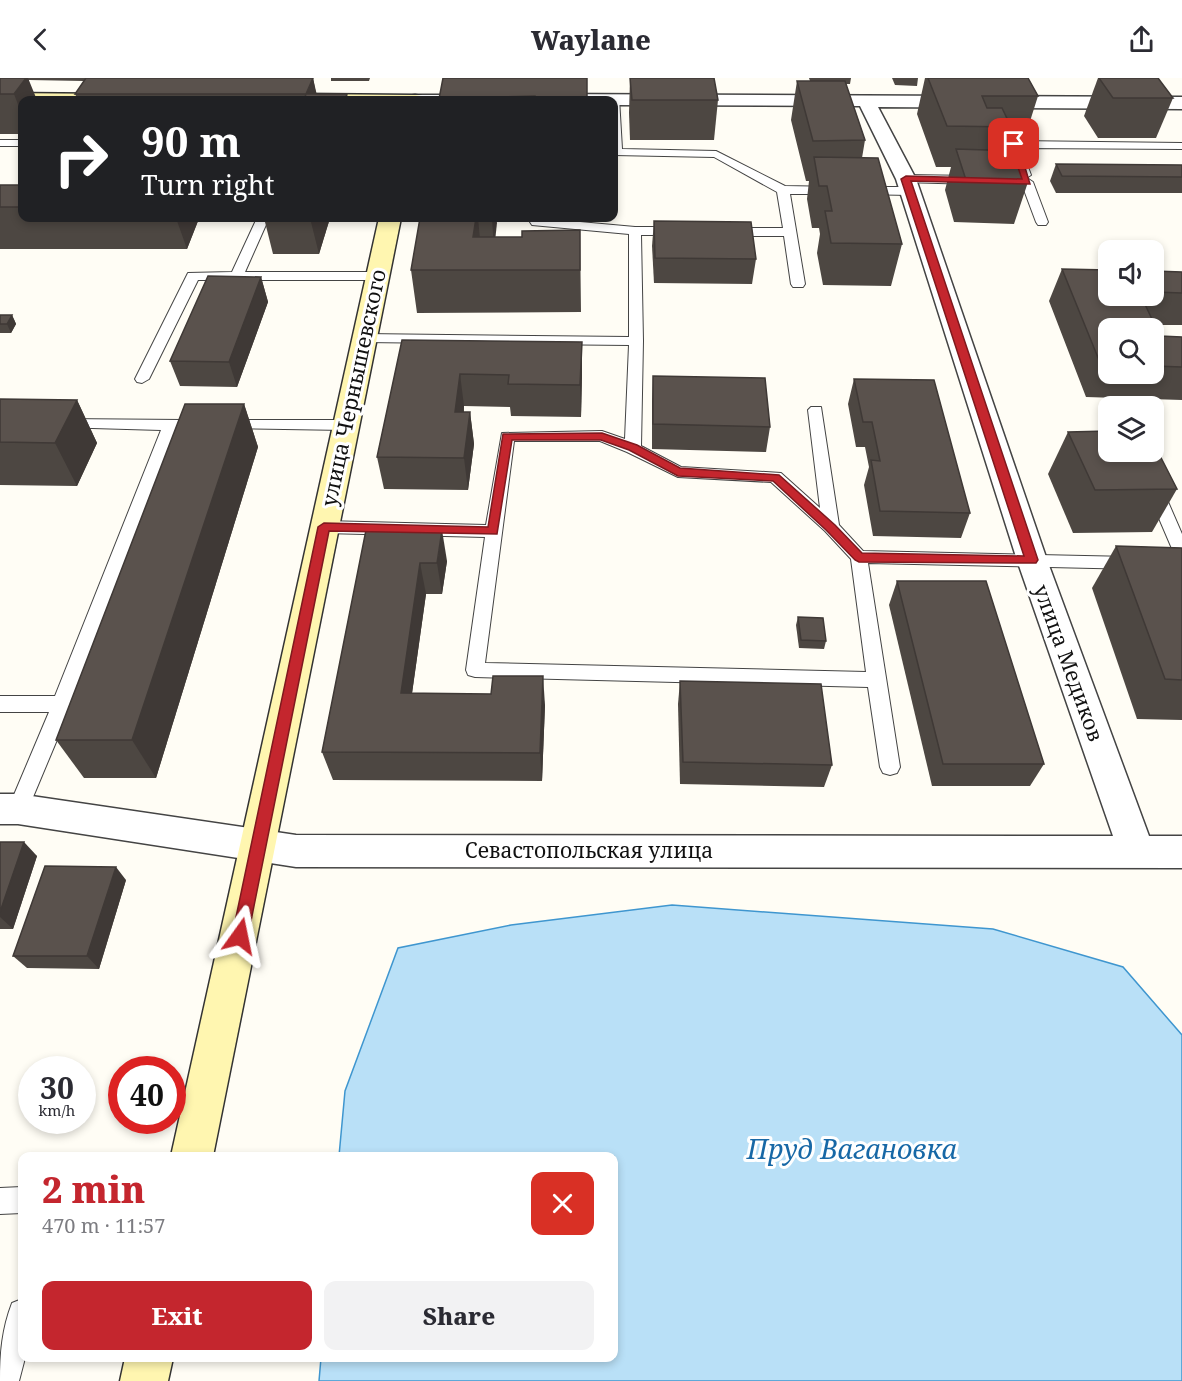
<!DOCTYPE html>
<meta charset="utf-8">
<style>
body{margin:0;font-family:"Noto Serif",serif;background:#f2f2f3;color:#2b2b33;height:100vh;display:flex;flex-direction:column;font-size:22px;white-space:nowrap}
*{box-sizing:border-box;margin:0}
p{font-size:20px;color:#7c7c81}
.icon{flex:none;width:33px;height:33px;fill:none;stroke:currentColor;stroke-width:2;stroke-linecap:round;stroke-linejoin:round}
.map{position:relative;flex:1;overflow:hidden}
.details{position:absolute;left:18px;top:1074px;width:600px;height:210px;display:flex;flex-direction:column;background:#fff;border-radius:12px;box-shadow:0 3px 9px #0003}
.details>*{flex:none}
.guide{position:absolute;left:18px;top:18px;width:600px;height:126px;border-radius:12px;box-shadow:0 3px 9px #0003;background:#202124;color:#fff;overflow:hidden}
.controls{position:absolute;left:1098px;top:162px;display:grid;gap:12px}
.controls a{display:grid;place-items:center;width:66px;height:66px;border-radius:12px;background:#fff;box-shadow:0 3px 9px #0003;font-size:30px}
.speed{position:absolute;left:18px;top:978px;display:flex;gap:12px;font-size:30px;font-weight:700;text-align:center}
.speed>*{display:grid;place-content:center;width:78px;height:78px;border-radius:50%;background:#fff;box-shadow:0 3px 9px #0003;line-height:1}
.speed small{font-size:15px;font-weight:400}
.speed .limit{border:9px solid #d22;background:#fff;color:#111}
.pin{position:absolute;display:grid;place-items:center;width:51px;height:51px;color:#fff;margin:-26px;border-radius:12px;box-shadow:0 3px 9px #0006}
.me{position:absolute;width:66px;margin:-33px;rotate:12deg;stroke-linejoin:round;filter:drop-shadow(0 0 4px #0008)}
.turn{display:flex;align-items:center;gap:21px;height:126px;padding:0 24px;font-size:27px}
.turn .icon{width:78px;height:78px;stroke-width:2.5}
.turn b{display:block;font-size:42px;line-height:51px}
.round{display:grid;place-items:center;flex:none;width:63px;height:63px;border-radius:12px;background:#f2f2f3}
.summary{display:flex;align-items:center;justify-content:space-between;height:102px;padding:0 24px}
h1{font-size:36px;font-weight:800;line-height:45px;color:#c4262e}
.cta{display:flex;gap:12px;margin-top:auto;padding:12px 24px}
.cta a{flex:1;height:69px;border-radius:12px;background:#c4262e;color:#fff;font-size:24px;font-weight:800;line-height:69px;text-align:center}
.cta a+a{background:#f2f2f3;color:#2b2b33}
header{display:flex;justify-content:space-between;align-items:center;height:78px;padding:0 24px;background:#fff;font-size:27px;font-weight:800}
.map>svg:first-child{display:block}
</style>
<header><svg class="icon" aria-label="back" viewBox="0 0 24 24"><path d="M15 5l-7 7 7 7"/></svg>Waylane<svg class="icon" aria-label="share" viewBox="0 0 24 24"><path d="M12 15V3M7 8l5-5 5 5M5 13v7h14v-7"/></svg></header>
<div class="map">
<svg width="1182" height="1303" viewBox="0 0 1182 1303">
<rect width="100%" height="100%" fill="#fffdf5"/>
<polygon fill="#b9e0f7" stroke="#3f96cf" stroke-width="1.5" points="672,827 993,851 1123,889 1182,957 1182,1303 319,1303 321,1280 614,1280 614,1078 339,1078 345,1013 398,870 511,847"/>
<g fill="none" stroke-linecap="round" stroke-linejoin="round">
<g stroke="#444" stroke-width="2">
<g id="lane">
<polygon points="614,17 619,20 622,71 716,73 785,108 837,109 839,112 833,116 790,116 805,206 803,209 793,209 791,206 784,158 727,158 721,154 727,150 783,150 777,114 714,79 614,77 614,22 609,22 609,20"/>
<rect x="0" y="62" width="22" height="6"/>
<polygon points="1014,63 1182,65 1182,71 1021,70 1031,97 1025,101 1019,97 1008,66"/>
<polygon points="906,97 975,98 981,102 975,106 902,104 902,98"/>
<polygon points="1027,100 1033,104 1048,144 1046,147 1038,147 1036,144 1021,104"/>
<polygon points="862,109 910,109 916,113 910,117 858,116 856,113"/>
<polygon points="257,140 269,140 245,194 377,194 384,198 377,202 198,202 149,301 142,305 137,304 135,301 188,195 232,194"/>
<path d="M536,140L635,149H680L686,153L680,157H641L643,263L641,368L681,389L781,395L820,430L808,332L811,329H821L839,447L863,473L1176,480L1146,410L1148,406H1160L1162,410L1182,456V492L868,485L900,689L897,695L890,697L883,695L880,689L868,609L475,599L468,597L466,592L485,459L324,455L318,453L316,449L318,445L324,443L486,447L502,355L602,353L625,361L629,267L364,264L357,260L364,256L629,259V156L532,147L530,144L532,141ZM514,363H600L627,374L678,399L771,404L825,453L851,481L866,594L485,585Z"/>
<polygon points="63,341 183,342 191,347 188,350 177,352 72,626 28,731 25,737 18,740 11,737 8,731 49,634 0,634 0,618 55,618 161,352 58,349 55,346 58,343"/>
<polygon points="225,342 345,342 353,347 345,352 220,350 217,347 220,344"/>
<polygon points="22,1109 22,1135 0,1136 0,1110"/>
<path d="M22,1221V1280H25L19,1303H0C0,1275 2,1251 12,1225Z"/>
</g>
</g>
<g stroke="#444" stroke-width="3">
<g id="street">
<polygon points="542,16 1182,19 1182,31 878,29 916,101 1047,482 1149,758 1182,758 1182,790 296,789 18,746 0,746 0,716 18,716 296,757 1113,758 1017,482 896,101 860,28 614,27 614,22 534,22 536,17"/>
<polygon points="415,17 485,17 491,18 494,22 406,22 409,18"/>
</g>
</g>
<g stroke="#333" stroke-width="3">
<g id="secondary">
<polygon points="0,15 121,16 127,17 130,21 22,22 22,26 0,25"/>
<polygon points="302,16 415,17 421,18 424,22 294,22 296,17"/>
<polygon points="379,140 401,140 213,1078 171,1078"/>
<polygon points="125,1280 173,1280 168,1303 120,1303"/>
</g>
</g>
<use href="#lane" fill="#fff" fill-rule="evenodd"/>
<use href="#street" fill="#fff" fill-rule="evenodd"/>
<use href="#secondary" fill="#fff6b0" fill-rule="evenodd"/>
</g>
<g fill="#4d4742" fill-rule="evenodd">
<polygon points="0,0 313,0 316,16 347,16 348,22 78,22 75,16 84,3 29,2 22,22 22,56 0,56"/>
<polygon points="331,0 370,0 369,3 331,3"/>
<polygon points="587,0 587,22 439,22 439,21"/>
<polygon points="630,0 718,22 714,62 630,62 629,35"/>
<polygon points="809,0 851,0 850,6 846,6 865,62 862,80 902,166 891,208 823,207 817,175 820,156 819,150 812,150 807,121 809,103 806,103 791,42 797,3 810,3"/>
<polygon points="892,0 918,0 917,8 895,7"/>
<polygon points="925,0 1028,0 1038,18 1025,59 1008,58 1004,73 1028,104 1014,146 954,144 945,112 951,89 936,89 917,36"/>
<polygon points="1098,0 1158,0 1173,20 1156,60 1098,60 1084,38"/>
<polygon points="1056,86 1182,87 1182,115 1056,115 1050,103"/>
<polygon points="0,107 22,107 22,140 197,140 198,143 187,171 0,171"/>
<polygon points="264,140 330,140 319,176 273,176"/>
<polygon points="420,140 496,140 495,159 522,159 580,152 581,234 417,235 411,192"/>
<polygon points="654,143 756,181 752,206 654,205 652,168"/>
<path d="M1062,191L1108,218H1154V193L1182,194V247H1155L1160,258L1182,259V322L1086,319L1049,223ZM1108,250H1154V296H1108Z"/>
<polygon points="261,199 268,224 237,309 180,308 170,283"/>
<polygon points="0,237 12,237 16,246 11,255 0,255"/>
<polygon points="402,262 582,264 582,296 581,339 511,338 510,329 464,328 464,334 470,334 474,366 468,412 384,411 377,379"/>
<polygon points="653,298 770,349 766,374 652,371 652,323"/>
<polygon points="854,301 970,435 961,460 873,458 864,407 869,389 865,369 856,369 848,326"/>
<polygon points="0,321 77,322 97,365 77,408 0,407"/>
<polygon points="244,326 258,369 156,700 84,700 56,662"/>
<polygon points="1068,354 1177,411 1152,454 1073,455 1048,396"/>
<polygon points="366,452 447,483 442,516 426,516 412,615 545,627 542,703 333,702 322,674"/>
<polygon points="1116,468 1182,470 1182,642 1137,641 1092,510"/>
<polygon points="897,503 1044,686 1030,708 932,708 889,527"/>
<polygon points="798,539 826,563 824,571 799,570 796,547"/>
<polygon points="680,603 832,687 824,709 680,706 678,626"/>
<polygon points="0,764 37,778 13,851 0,851"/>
<polygon points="126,802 99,891 27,890 13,878"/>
</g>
<g fill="#3f3936">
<polygon points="26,0 28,0 37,22 22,22 22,37 14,16"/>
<polygon points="313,0 318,22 306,16"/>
<polygon points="176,140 197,140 198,143 187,171"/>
<polygon points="310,140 330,140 319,176"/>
<polygon points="476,140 478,140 481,172 473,159"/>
<polygon points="492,140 496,140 497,145 494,172"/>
<polygon points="261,199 268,224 237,309 229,284"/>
<polygon points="12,237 16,246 11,255 7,246"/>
<polygon points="582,264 582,296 581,339 580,307"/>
<polygon points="460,296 464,328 459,366 455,334"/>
<polygon points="77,322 97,365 77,408 55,365"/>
<polygon points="244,326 258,369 156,700 132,662"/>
<polygon points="470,334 474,366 468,412 464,380"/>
<polygon points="442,452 447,483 442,516 437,485"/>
<polygon points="420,485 426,516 408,644 401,615"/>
<polygon points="543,598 545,627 542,703 540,675"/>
<polygon points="24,764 37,778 13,851 0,839 0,834"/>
<polygon points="116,789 126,802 99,891 87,878"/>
</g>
<g fill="#5a524d" stroke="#3f3936" stroke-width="1.5">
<polygon points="0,0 26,0 14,16 0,16"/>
<polygon points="86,0 313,0 306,16 347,16 345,22 304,22 306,16 75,16"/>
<polygon points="443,0 587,0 587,21 535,21 535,18 439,21"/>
<polygon points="630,0 714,0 718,22 632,22"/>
<polygon points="928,0 1028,0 1038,18 982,18 987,30 1002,30 1011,49 947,48"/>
<polygon points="1099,0 1158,0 1173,20 1113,20"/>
<polygon points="797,3 845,3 865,62 813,63"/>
<polygon points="956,71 1017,73 1028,104 966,102"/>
<polygon points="814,79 878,80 902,166 831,165 825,133 832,133 827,108 819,108"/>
<polygon points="1056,86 1182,87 1182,99 1062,98"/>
<rect x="0" y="107" width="22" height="22"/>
<polygon points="420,140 476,140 473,159 522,159 522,153 580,152 580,192 411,192"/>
<polygon points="654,143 751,144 756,181 655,180"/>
<polygon points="1062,191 1108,192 1108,218 1141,218 1160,258 1182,259 1182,289 1154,288 1154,250 1108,250 1108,287 1101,287"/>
<polygon points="1154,193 1182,194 1182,215 1154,214"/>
<polygon points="208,198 261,199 229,284 170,283"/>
<polygon points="0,237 12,237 7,246 0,246"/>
<polygon points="402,262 582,264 580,307 508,306 509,297 460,296 455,334 470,334 464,380 377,379"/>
<polygon points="653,298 765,300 770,349 653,346"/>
<polygon points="854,301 934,302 970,435 880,433 871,382 880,383 872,344 863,344"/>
<polygon points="0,321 77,322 55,365 0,364"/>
<polygon points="185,326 244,326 132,662 56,662"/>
<polygon points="1108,353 1108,374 1154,374 1154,366 1177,411 1095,412 1068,354"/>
<polygon points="366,452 442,452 437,485 420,485 401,615 491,616 493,598 543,598 540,675 322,674"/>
<polygon points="1116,468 1182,470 1182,602 1165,601"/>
<polygon points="897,503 986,503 1044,686 943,686"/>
<polygon points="798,539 823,540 826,563 801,562"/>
<polygon points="680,603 821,606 832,687 683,684"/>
<polygon points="0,764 24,764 0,834"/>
<polygon points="45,788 116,789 87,878 13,878"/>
</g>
<polygon fill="#c4262e" stroke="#7f191e" stroke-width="1.5" points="1014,64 1018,66 1030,106 911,103 1038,482 1036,485 859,484 855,482 826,452 773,403 678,398 629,372 601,362 512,362 497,456 329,453 248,858 245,863 240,865 234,863 232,858 318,449 324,445 488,449 503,356 602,355 637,367 680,390 779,397 835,447 862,475 1024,478 901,101 906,98 1022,101 1010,66"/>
<g text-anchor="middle" stroke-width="6" stroke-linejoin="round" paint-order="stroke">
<g font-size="21" fill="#111" stroke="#fff">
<text transform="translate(354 310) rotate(-78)" y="7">улица Чернышевского</text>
<text transform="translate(1068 585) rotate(70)" y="7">улица Медиков</text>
<text x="589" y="780">Севастопольская улица</text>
</g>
<g font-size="27" font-style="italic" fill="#1768a6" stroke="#fff">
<text x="852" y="1081">Пруд Вагановка</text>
</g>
</g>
</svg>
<div class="controls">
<a><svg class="icon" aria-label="sound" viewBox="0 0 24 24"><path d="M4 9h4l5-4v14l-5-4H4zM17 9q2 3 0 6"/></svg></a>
<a><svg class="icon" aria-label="search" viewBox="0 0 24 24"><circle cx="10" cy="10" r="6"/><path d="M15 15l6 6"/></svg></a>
<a><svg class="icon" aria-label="layers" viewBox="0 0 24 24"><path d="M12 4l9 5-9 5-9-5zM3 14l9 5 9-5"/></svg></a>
</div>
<div class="speed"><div>30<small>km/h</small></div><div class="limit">40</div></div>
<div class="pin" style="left:1014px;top:66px;background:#d93025"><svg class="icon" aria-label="arrive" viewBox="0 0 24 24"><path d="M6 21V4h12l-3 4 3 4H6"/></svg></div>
<svg class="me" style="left:240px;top:858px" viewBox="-20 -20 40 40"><path d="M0-17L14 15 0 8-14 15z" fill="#c4262e" stroke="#fff" stroke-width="4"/></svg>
<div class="guide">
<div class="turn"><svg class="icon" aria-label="right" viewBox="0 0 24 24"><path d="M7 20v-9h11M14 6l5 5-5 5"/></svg><div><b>90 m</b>Turn right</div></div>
</div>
<section class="details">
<div class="summary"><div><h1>2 min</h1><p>470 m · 11:57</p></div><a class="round" style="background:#d93025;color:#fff"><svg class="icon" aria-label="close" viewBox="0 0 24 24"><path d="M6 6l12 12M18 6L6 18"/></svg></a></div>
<div class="cta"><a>Exit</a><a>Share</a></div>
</section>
</div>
